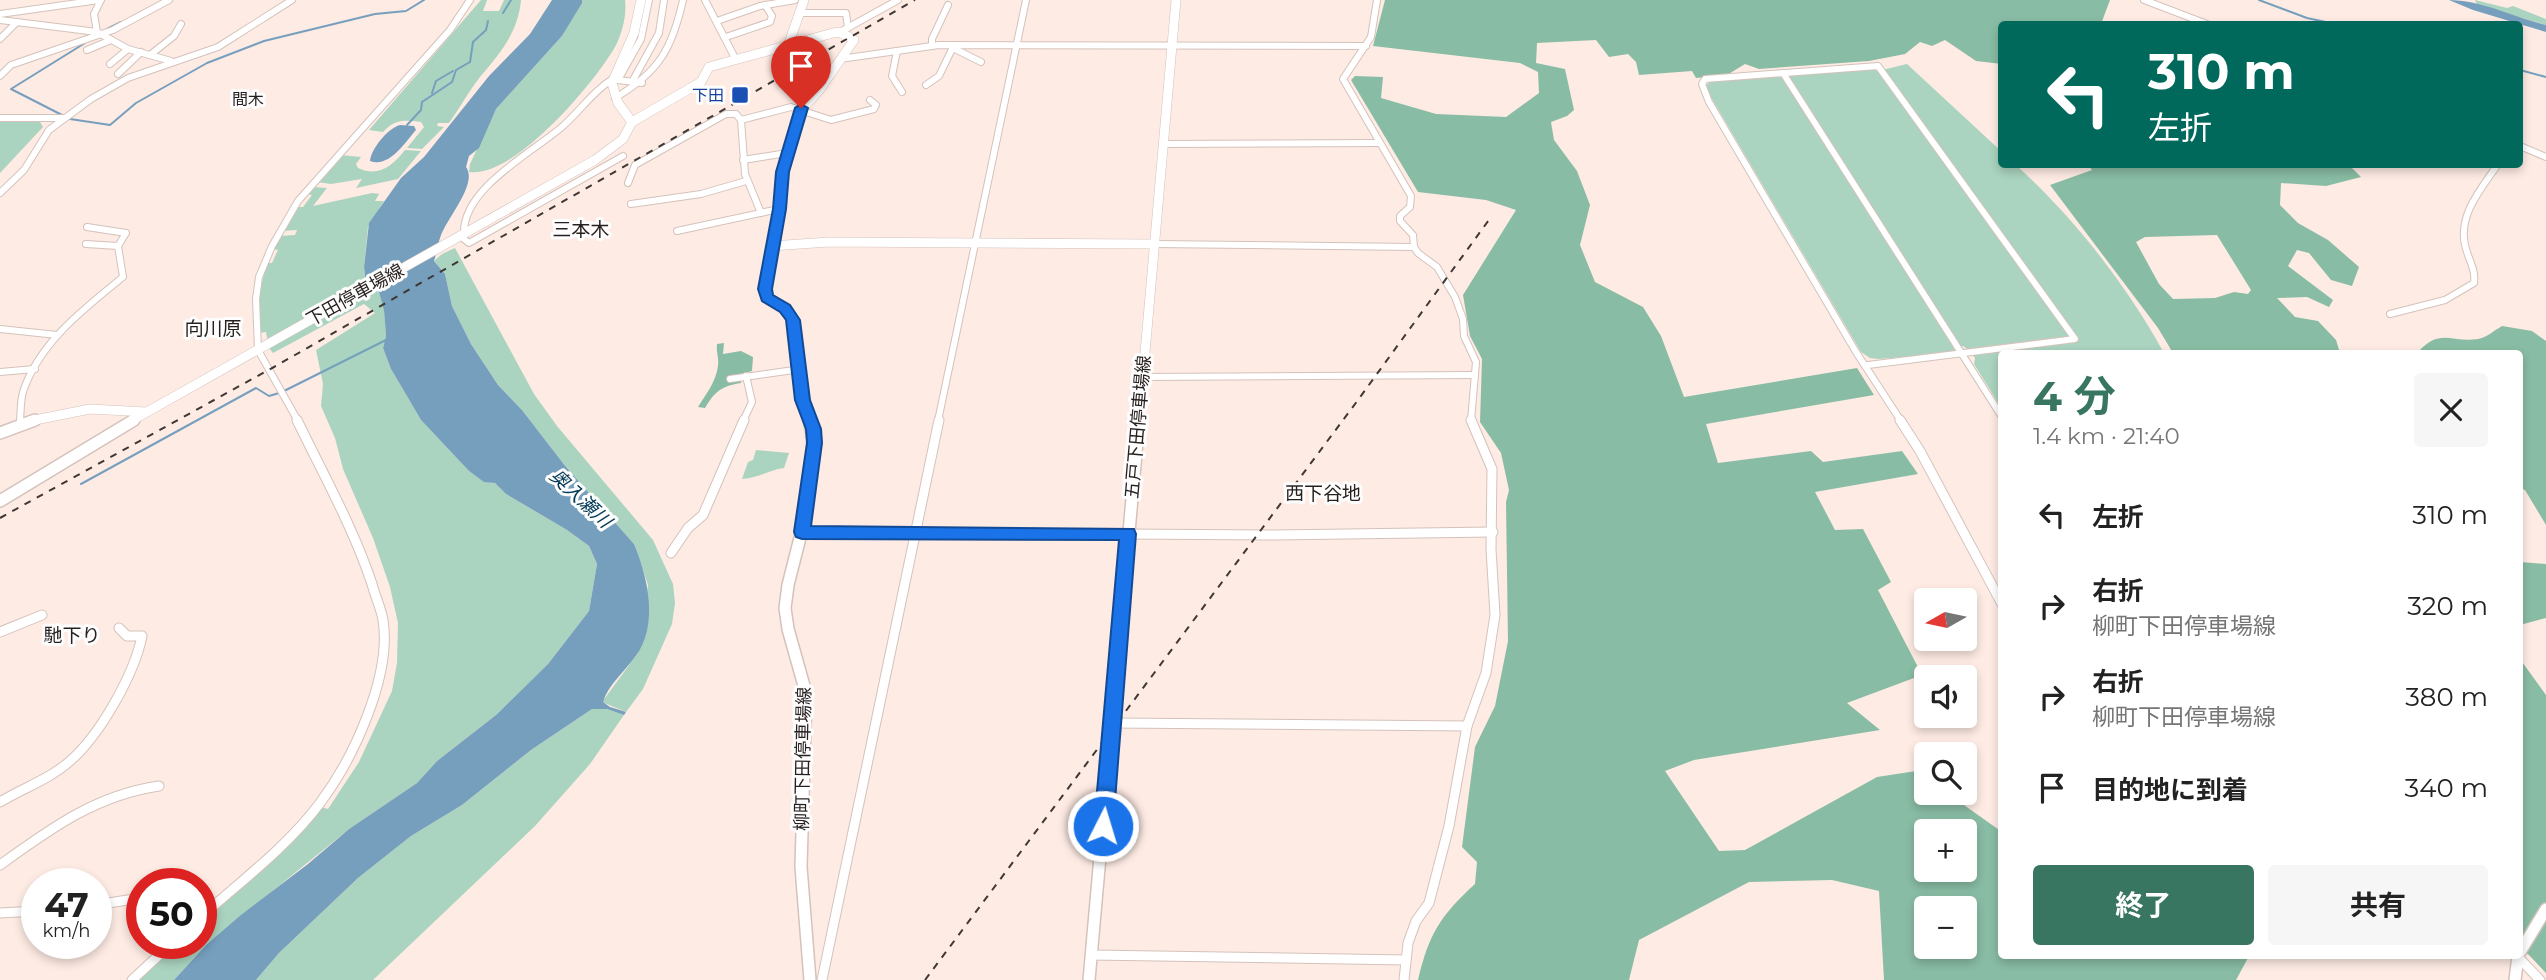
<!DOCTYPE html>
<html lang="ja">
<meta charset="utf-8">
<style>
body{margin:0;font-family:Montserrat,"Noto Sans JP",sans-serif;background:#f6f6f6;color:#222;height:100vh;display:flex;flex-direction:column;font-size:26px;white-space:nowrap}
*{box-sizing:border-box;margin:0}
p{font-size:23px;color:#767676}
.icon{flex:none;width:38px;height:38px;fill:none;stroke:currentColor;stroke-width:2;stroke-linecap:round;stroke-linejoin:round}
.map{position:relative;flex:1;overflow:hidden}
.side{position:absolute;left:1998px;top:350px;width:525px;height:609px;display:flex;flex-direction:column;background:#fff;border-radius:7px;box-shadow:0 4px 10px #0003}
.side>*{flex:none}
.top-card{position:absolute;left:1998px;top:21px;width:525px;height:147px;border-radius:7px;box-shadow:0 4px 10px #0003;background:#00695c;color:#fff;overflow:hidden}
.needle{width:46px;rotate:261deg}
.tools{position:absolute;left:1914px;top:588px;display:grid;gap:14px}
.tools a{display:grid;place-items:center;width:63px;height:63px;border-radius:7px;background:#fff;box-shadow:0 4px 10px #0003;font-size:35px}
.speed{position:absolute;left:21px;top:868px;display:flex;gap:14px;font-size:35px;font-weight:700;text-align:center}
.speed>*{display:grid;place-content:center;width:91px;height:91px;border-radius:50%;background:#fff;box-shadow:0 4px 10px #0003;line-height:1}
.speed small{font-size:18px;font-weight:400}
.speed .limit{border:10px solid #d22;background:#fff;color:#111}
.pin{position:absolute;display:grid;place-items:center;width:60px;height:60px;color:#fff;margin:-72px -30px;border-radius:50% 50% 50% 0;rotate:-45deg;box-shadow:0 0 7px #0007}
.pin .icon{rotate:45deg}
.me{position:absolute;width:77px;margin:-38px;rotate:5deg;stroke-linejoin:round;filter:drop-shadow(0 0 5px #0008)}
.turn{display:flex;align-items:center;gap:24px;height:147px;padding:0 35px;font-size:32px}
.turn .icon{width:91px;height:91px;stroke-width:2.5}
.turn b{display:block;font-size:49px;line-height:60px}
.round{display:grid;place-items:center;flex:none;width:74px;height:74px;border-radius:7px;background:#f6f6f6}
.summary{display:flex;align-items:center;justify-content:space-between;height:119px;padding:0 35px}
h1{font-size:42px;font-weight:700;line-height:52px;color:#397661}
.button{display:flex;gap:14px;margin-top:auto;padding:14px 35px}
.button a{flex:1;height:80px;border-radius:7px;background:#397661;color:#fff;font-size:28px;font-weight:700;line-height:80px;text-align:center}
.button a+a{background:#f6f6f6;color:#222}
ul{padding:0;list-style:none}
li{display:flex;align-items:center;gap:21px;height:91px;padding:0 35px}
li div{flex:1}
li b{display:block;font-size:26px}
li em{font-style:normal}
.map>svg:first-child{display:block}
</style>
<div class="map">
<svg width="2546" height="980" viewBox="0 0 2546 980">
<rect width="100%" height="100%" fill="#feebe4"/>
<g fill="#aad4bf">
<path d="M481,0H487L483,11H499L504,0H521C518,33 500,53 480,77C468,92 460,108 449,123H438L437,126L444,127L422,149L407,148L424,127L421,122C404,120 395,119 383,132L369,130Z"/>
<path d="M582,0H625C627,15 622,34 615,47C595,82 514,179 469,172L470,164L496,109L562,36Z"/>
<polygon points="2475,0 2507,8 2513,6 2546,19 2546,25 2483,7 2477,5"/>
<path d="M1907,64L2002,152V164L2016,165C2074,218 2126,284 2164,353L2002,354V409L1974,364L1975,358L1969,350L1963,346L1948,354L1878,359L1870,358L1861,352L1705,87L1710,81L1774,76L1789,79L1791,75L1873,69L1878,71Z"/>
<polygon points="0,122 40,122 43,127 0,173"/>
<path d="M405,150L421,151L398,179L356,188L362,179L331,184L317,182L340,155L361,157L356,164L358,168C379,178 393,165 405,150Z"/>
<polygon points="313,187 327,188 313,206 372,193 379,194 375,201 384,201 368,227 364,267 366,283 379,292 384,311 386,336 383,348 391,369 421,420 469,471 484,481 495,483 506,494 567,530 589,546 597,564 589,611 548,664 496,715 437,761 417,783 349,829 206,945 174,980 138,980 179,943 201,943 201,923 290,842 321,807 328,809 359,762 392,691 397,663 398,623 390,587 373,538 343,469 335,438 321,406 323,384 316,350 375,313 364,304 273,353 269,348 266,332 259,333 258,298 267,263 272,263 278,250 272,249 279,236 295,235 297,230 281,231 296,207 303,207 312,195 306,194"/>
<polygon points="455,248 534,394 557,426 653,540 673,584 675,603 672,624 643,689 626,712 602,702 638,653 648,585 634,544 566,467 522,410 498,385 471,344 452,306 445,274 434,261 442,254"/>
<path d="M756,450L789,453L784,468C769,470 759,478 742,479L748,462L753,460Z"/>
<polygon points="592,709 607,709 624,715 590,764 535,826 373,980 256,980 279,953 358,878 411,836 462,805 531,750"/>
</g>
<g fill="#89bca4" fill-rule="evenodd">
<path d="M1385,0H2110L2101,24H2002V64L1976,61L1945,40L1932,46L1920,42L1905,54L1869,61L1759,69L1745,64L1727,75L1696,78L1692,71L1639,75L1636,62L1628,54L1609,57L1596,40L1537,43L1536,63L1565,69L1574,110L1567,116L1551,122L1554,140L1577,171L1590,205L1580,245L1595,282L1643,307L1661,336L1684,397L1857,368L1874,395L1706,424L1718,463L1811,451L1823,462L1902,451L1918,474L1815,492L1835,530L1863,529L1891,582L1878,590L1922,675L1847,703L1880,730L1694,760L1665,771L1719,851L1745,850L1877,777L1916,771L1927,778V793H1947L2002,832V956H2249L2236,980H1884L1879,891L1832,880L1749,882L1639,940L1629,980H1418C1429,934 1440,916 1475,884L1477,862L1462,847L1475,747L1495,706L1508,641L1506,502L1509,490L1501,453L1480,422L1482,359L1470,336L1463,295L1516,210L1486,200L1418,192L1351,80L1355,76L1383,77L1381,98L1436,114L1506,117L1539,93L1538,72L1520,63L1373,46ZM1927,831H1965V870H1927ZM1927,908H1965V947H1927Z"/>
<path d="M2088,165H2349L2361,177L2326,186L2281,183L2280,205L2298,223L2328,240L2359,267L2352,286L2331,280L2309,253L2297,250L2288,266L2333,300L2329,307L2307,297L2277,298L2295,317L2318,321L2336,340L2340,353H2173L2158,328L2050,185L2092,170ZM2217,235L2251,290L2248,294L2234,292L2215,298L2173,299L2159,284L2136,242L2145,237Z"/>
<path d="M2502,326L2532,331L2546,341V525L2525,490L2520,488V354L2417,353C2440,327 2450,343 2478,339C2486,338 2495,330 2502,326Z"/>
<path d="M724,343L723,354L741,351L753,357L752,371L741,374V383C722,386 715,391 705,408L698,407C706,394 716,382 718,366C719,358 716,352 717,344Z"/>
<polygon points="2520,562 2546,564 2546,618 2520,625"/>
<polygon points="2520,659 2546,695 2546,973 2529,955 2520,949"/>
</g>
<g fill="#769fbe">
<path d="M552,0H582V3L562,36L496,109L479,148L469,156L466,167C478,183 448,217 441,235C438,242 437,253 434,261L445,274L452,306L471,344L498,385L522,410L566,467L634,544C648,578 659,625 635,657C625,671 608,685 603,702L610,707L626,712L624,715L607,709H592L531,750L462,805L411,836L358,878L279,953L256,980H174L206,945L241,915L308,864L349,829L417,783L437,761L496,715L548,664L589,611L597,564L589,546L567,530L506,494L495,483L484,482L469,471L421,420L391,369L383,348L386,336L384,311L379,292L366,283L364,267L369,223L401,178L424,157L489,76L530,34Z"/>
<path d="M2449,0C2481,0 2513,17 2546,25V32L2473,10Z"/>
<path d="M400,125L414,126L416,130C405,142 390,168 370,161C371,149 388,128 400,125Z"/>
</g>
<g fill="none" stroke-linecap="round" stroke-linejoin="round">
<g stroke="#769fbe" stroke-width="2">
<polyline points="2259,0 2307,18 2335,24"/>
<polyline points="503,13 511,0"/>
<polyline points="107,29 121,22"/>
<polyline points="2520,70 2546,77"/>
<polyline points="432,93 436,81 453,71"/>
<polyline points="62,115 11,89 85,43"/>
<polyline points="70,119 110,125 136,103 207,63 264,41 375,14 406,11 424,0"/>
<polyline points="407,125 421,110 422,102 452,82 456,70 470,62 473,42 486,30 488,21"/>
<polyline points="284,391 386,340"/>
<polyline points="81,484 256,388 269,396 279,393"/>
</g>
<g stroke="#d4c2bb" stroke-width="8">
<g id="street-far1">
<polyline points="705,0 735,58"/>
<polyline points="1377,0 1371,37 1343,79 1411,196 1410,207 1400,216 1400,221 1413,235 1414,247 1418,253 1437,267 1455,297 1463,319 1464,336 1476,362 1471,421"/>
<polyline points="2144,0 2207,24"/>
<polyline points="801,13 846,13 848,28"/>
<polyline points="0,14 99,0"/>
<polyline points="0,20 97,32 128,49 171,61"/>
<polyline points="717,21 760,6 795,0"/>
<polyline points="97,32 94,14 101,0"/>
<polyline points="840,32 898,0"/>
<polyline points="726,37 770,22 772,16 765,5"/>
<polyline points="0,39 17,22"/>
<polyline points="932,46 932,39 948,5"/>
<polyline points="953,48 981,62"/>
<polyline points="87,50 111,40"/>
<polyline points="897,51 892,76 902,92"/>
<polyline points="150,55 174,36 181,24"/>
<polyline points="840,59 939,45 1366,46"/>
<polyline points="110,64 128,49"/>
<polyline points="1783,73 2002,417"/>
<polyline points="118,74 141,52"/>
<polyline points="0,76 11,65 113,30 169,0"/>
<polyline points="632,82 659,33 664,0"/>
<polyline points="642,83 618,80 641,39 649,0"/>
<polyline points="926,85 939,76 954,45"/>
<path d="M615,98C659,72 672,49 683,0"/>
<polyline points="0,118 63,118"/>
<polyline points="741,120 791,107 831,120 874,109 876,105 870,100"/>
<polyline points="1163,144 1379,143"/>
<polyline points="2520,146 2546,157"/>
<polyline points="743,160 787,153"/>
<polyline points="628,183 635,165 726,114 736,114 741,120 745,174 761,213"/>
<polyline points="0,193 24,170 49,130 91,99 128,78 218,47 292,0"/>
<polyline points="631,204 701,194 746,181"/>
<polyline points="87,227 126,233 118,246"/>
<polyline points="677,231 779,209"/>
<path d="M464,233C463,188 532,153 563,126C581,110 593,91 614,78"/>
<polyline points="460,236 469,243 623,156"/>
<polyline points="1155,244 1414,247"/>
<path d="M2390,314L2445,300L2474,283C2476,269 2468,259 2465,245C2458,214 2482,188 2498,164"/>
<polyline points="0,329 57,335"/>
<polyline points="1868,365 2075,339 1878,66 1705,79 1702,84 1709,102 1856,352 1901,421"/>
<polyline points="0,372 35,369"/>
<polyline points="1143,377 1475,375"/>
<polyline points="730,379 801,369"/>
<path d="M20,421C21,411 20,399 24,389C41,341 85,308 123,277L118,246L86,244"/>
<polyline points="298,421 258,350 256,299 259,277 272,246 298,201 450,30 470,0"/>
<polyline points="743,421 752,402 746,376"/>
<polyline points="938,421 1026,0"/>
</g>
</g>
<g stroke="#d4c2bb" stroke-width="11">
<g id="street">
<polyline points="1900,420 1920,451 2002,604"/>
<polyline points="802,532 1273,535 1493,532"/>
<polyline points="671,553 688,528 703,515 744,420"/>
<polyline points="0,632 42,615"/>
<polyline points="1112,723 1467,726"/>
<path d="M0,802C23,788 50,779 70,761C100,735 134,675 142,636H127L119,628"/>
<path d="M0,865C50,829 96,795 159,786"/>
<polyline points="96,905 134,899"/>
<polyline points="0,913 37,911"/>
<path d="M201,917C241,881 288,846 320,803C353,759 392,676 383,620C381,608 375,596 372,584C353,527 323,474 297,420"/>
<polyline points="1091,955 1406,960"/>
<polyline points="2517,956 2540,980"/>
<polyline points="132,980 172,943"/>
<polyline points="822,980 939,420"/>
<polyline points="1404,980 1408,943 1416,921 1429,903 1449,826 1467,726 1486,673 1495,615 1491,549 1492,469 1471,420"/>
</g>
</g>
<g stroke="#d4c2bb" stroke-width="10">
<g id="secondary-far1">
<polyline points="789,43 804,0"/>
<polyline points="632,122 701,82 709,67 833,33 840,32 854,40 820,89 798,114 781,178 779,209 765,289 767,297 786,309 796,327 801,391 810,421"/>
<polyline points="632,122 618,103 612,83 634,33 641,0"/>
<polyline points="771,246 829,242 1155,244"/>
<polyline points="30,421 90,409 146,412"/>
<polyline points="131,421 595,160 623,139 632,122"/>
<polyline points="1139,421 1176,0"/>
</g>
</g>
<g stroke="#d4c2bb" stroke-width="14">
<g id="secondary">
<polyline points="809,420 814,443 802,530 788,585 785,608 788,629 806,693 801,867 810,980"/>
<polyline points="0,433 35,420"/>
<polyline points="0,501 134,420"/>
<polyline points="2520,952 2546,909"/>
<polyline points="1089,980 1139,420"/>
<polyline points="2515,980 2518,956"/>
</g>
</g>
<use href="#street-far1" stroke="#fff" stroke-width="6"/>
<use href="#street" stroke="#fff" stroke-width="9"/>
<use href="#secondary-far1" stroke="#fff" stroke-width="9"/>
<use href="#secondary" stroke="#fff" stroke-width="11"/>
<g stroke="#3f3734" stroke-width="2" stroke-dasharray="7 7" stroke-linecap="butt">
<polyline points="0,518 274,367 915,0"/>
<polyline points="925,980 1358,400 1491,217"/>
</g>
</g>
<polygon fill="#1a73e8" stroke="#114b97" stroke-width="2" points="801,104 808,108 789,172 786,209 772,289 773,295 790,305 800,320 810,400 821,429 822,443 811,526 1134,529 1136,534 1113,826 1110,832 1103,835 1096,832 1094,826 1119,540 802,539 796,537 794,532 807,443 806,429 795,400 786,320 780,312 762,301 758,289 773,209 776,172 795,108"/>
<rect fill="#1a4fb4" stroke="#fdfdfd" stroke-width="2.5" x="731" y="86" width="18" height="18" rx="3.5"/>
<g text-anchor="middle" stroke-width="6" stroke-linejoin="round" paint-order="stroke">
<g font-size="16" fill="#164399" stroke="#fdfdfd" text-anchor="end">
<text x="724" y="101">下田</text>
</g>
<g font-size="16" fill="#261f1d" stroke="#fdfdfd">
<text x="248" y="105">間木</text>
</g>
<g font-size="18" fill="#261f1d" stroke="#fdfdfd">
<text transform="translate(355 295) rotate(-29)" y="6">下田停車場線</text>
<text transform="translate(1138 427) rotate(-85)" y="6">五戸下田停車場線</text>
<text transform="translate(803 759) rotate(-89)" y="6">柳町下田停車場線</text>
</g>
<g font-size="19" fill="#261f1d" stroke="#fdfdfd">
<text x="581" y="236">三本木</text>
<text x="213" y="335">向川原</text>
<text x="1323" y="500">西下谷地</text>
<text x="72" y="642">馳下り</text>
</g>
<g font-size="19" font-style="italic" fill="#013856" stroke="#fdfdfd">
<text transform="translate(581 498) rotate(43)" y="7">奥入瀬川</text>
</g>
</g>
</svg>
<div class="tools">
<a><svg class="needle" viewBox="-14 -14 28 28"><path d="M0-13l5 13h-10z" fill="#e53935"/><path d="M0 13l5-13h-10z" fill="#767676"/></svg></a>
<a><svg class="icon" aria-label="sound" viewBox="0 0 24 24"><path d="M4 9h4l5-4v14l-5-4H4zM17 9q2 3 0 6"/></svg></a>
<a><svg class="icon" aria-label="search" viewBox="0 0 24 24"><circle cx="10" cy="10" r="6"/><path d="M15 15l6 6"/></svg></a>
<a>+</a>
<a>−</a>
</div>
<div class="speed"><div>47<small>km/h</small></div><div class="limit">50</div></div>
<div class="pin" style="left:801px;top:108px;background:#d93025"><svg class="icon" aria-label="arrive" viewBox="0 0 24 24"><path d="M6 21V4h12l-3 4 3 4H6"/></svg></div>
<svg class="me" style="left:1103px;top:826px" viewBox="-20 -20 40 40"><circle r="17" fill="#1a73e8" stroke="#fff" stroke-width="3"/><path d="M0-11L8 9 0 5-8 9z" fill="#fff"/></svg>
<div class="top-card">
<div class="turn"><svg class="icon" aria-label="left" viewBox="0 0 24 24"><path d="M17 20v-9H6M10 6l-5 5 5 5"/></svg><div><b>310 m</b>左折</div></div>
</div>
<section class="side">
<div class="summary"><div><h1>4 分</h1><p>1.4 km · 21:40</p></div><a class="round"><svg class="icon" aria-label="close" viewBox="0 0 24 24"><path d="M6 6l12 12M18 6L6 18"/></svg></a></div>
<ul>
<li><svg class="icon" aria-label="left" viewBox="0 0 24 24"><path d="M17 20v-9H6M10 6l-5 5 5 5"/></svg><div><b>左折</b></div><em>310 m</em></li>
<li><svg class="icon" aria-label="right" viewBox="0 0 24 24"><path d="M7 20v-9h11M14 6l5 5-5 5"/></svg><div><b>右折</b><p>柳町下田停車場線</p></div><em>320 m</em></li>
<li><svg class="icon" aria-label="right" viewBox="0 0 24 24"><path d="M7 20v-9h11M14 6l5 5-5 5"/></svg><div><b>右折</b><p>柳町下田停車場線</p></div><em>380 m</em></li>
<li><svg class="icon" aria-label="arrive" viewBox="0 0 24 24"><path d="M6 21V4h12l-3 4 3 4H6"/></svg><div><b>目的地に到着</b></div><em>340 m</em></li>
</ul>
<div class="button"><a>終了</a><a>共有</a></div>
</section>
</div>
